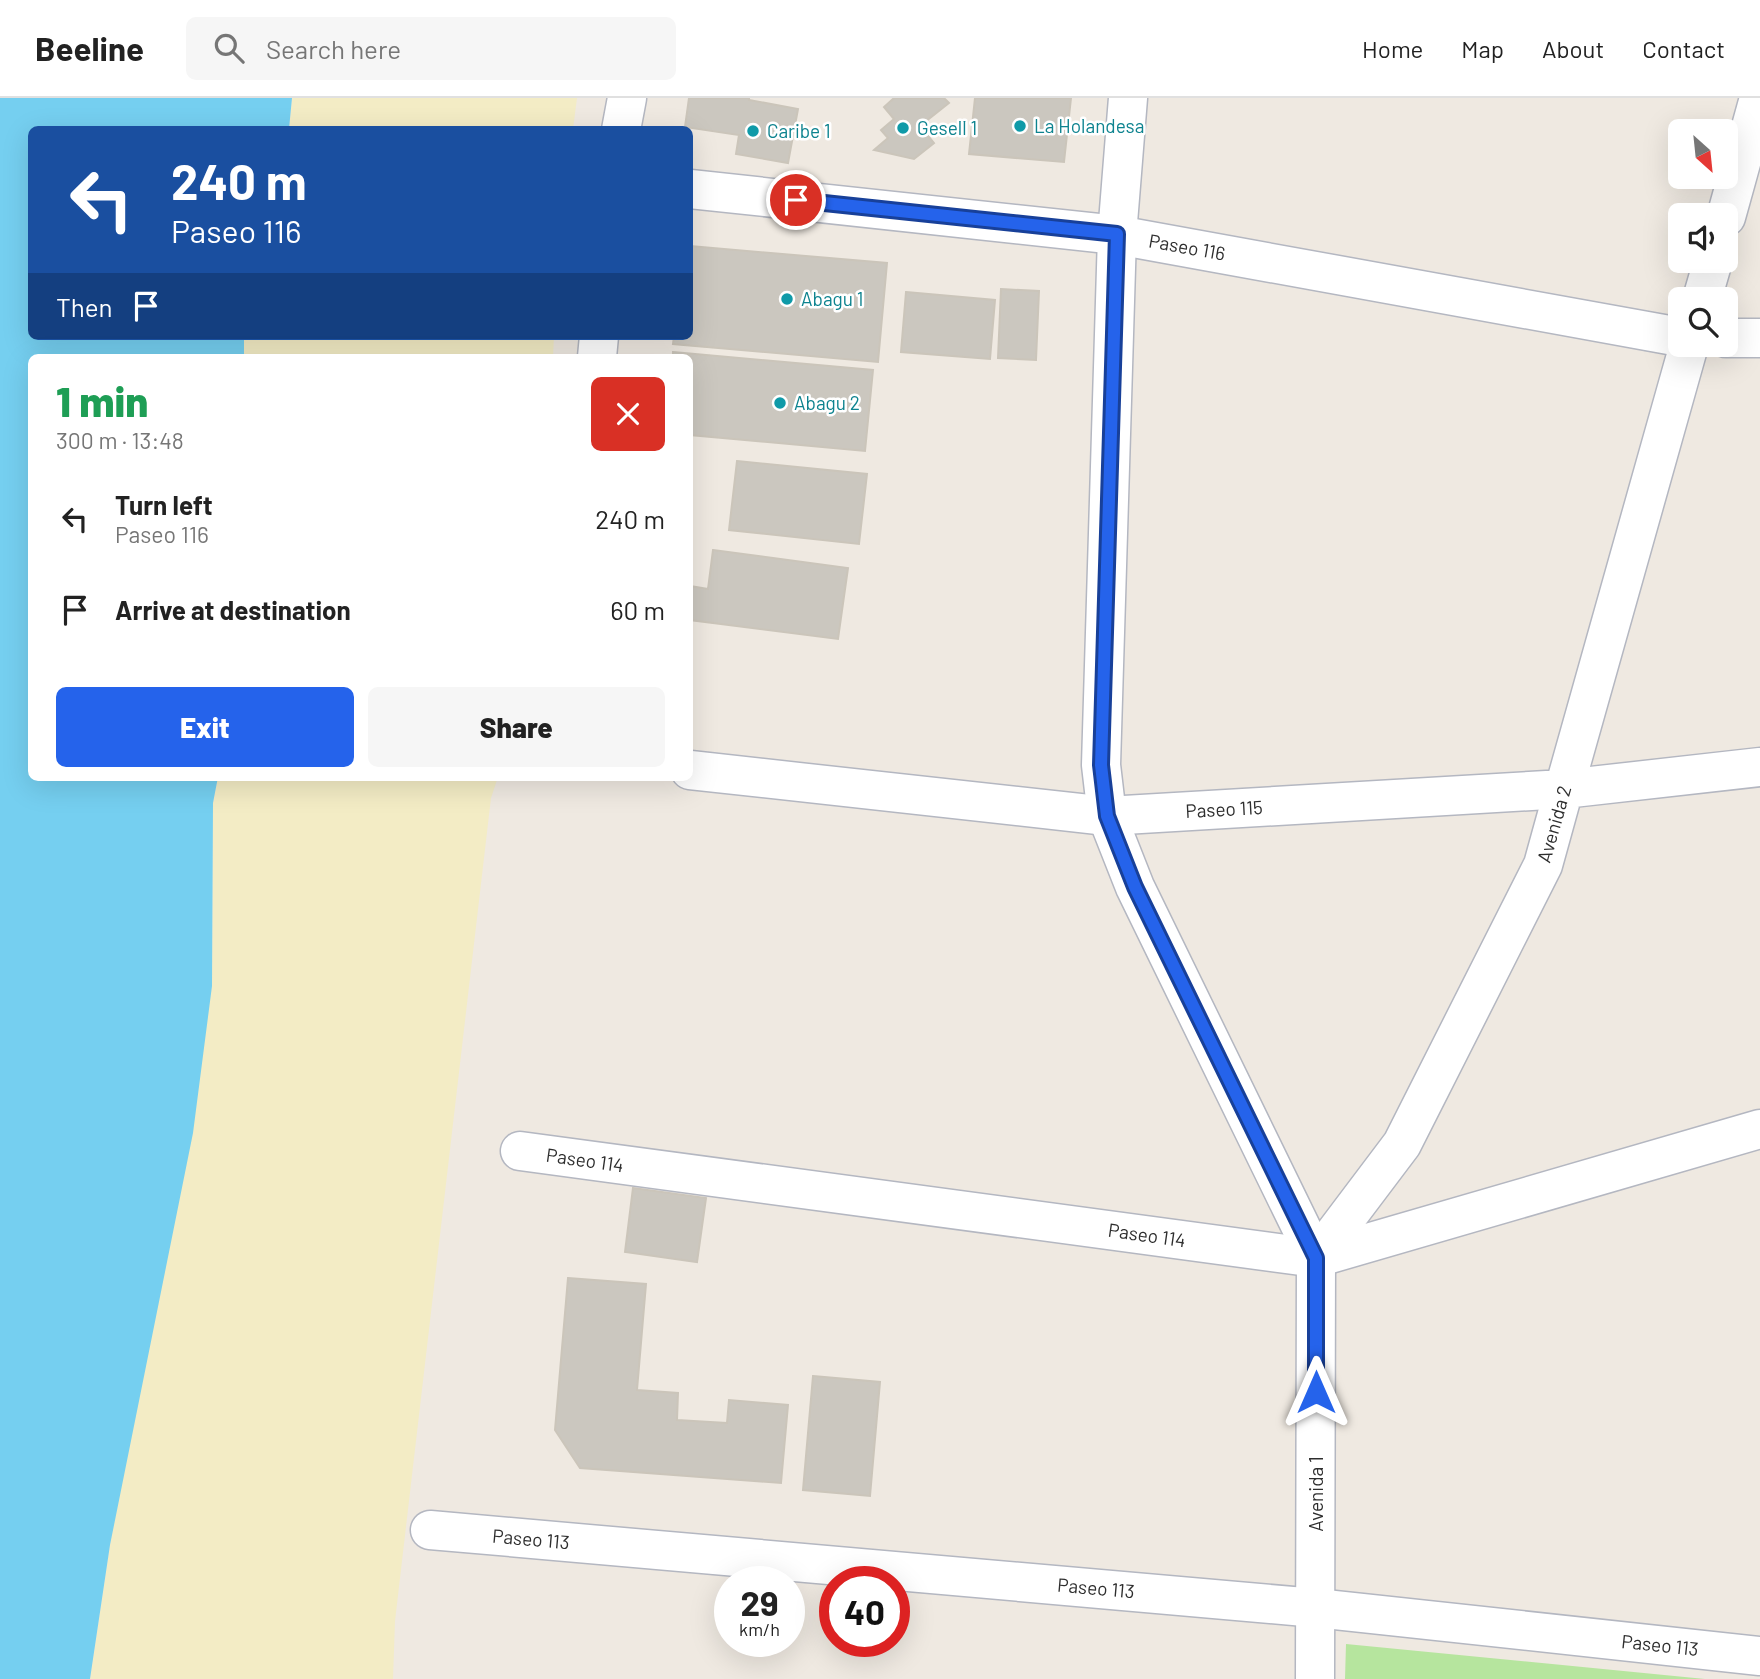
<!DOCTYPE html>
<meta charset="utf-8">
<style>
body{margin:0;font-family:Barlow,sans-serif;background:#f6f6f6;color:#222;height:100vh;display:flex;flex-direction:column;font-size:26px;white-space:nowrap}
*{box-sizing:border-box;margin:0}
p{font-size:23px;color:#767676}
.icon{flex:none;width:38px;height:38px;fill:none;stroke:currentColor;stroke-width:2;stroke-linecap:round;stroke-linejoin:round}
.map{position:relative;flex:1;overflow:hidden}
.drawer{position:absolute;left:28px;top:256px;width:665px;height:427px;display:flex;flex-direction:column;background:#fff;border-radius:10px;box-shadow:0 7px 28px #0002}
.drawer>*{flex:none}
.guide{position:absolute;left:28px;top:28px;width:665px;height:214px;border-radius:10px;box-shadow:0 7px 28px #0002;background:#1a4fa0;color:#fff;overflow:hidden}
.needle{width:46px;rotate:153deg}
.controls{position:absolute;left:1668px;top:21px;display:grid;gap:14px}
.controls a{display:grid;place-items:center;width:70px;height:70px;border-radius:10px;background:#fff;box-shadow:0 7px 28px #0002;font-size:35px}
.speed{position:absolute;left:714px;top:1468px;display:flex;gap:14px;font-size:35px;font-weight:700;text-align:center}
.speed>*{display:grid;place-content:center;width:91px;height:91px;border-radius:50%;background:#fff;box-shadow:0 7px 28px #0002;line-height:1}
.speed small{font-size:18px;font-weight:400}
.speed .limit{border:10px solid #d22;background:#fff;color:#111}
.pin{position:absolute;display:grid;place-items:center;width:60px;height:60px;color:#fff;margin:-30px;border:4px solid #fff;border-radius:50%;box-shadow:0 2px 7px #0007}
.me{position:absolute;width:77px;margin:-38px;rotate:0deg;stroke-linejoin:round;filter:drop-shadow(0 0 5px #0008)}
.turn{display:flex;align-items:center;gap:24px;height:147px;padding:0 28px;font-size:32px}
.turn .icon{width:91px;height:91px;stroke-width:2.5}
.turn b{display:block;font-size:49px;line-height:60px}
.then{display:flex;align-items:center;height:66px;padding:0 28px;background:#0003;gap:14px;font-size:26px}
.round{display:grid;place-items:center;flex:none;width:74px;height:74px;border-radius:10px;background:#f6f6f6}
.overview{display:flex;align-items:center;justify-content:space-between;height:119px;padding:0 28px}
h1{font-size:42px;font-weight:800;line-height:52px;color:#1e9e55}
.primary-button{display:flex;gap:14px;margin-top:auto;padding:14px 28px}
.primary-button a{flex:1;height:80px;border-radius:10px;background:#2563eb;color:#fff;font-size:28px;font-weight:800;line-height:80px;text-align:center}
.primary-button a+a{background:#f6f6f6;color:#222}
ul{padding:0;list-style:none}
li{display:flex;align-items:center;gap:21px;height:91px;padding:0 28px}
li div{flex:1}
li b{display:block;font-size:26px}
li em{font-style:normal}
header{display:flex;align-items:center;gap:42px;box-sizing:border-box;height:98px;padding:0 35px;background:#fff;border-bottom:2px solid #e0e0e0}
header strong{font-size:33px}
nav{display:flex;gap:38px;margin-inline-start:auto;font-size:24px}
.search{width:490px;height:63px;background:#f6f6f6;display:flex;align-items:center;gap:18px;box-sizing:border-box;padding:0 24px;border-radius:10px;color:#767676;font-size:26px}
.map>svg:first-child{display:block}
</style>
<header>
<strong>Beeline</strong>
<div class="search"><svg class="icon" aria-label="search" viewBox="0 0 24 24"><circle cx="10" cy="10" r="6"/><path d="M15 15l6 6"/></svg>Search here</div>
<nav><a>Home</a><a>Map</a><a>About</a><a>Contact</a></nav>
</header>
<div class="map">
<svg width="1760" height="1581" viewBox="0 0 1760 1581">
<rect width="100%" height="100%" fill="#efe9e1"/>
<polygon fill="#b6e59e" points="1346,1546 1705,1581 1345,1581"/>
<g fill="#f3ecc5">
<polygon points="292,0 577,0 573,31 289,32"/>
<polygon points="244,238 554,238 553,259 244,259"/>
<polygon points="218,679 498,679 491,700 395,1523 393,1581 90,1581 110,1447 212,888 213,705"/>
</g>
<polygon fill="#75cff0" points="0,0 292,0 289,31 32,32 32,238 244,238 244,259 32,259 32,679 218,679 213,705 212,888 193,1035 110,1447 90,1581 0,1581"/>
<g fill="#cbc7bf" stroke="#cbc5ba" stroke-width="2">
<polygon points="689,0 749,0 749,2 798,11 788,65 736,56 739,37 685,29"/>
<polygon points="894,0 944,0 949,5 920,28 934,45 914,61 874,52 888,40 881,32 894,21 884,9"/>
<polygon points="975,0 1071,0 1064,64 969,56"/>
<polygon points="690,148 887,165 878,264 673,246 674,238 690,238"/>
<polygon points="1001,191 1039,193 1036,262 998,260"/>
<polygon points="906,194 995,202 990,261 901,254"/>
<polygon points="673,254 873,272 865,353 690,337 690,259 673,259"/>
<polygon points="737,363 867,376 859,446 729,432"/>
<polygon points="713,452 848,470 838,541 690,522 690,488 708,491"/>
<polygon points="633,1090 706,1100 697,1164 625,1154"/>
<polygon points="568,1180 646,1186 637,1292 678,1295 677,1322 727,1325 729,1302 788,1307 781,1385 580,1370 555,1332"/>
<polygon points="813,1278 880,1284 870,1398 803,1392"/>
</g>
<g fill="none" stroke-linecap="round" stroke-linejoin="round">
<g stroke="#b4b7c1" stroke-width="41">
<g id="street">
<polyline points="1128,0 1117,137 1101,667 1107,718 1135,789 1316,1160"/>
<polyline points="621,32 627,0"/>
<polyline points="690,91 1117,137 1680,239"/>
<polyline points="1726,119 1759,0"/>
<polyline points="1702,201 1713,163"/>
<polyline points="1726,240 1760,240"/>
<polyline points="597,259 599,238"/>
<polyline points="690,672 1107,718 1564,691 1689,247"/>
<polyline points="520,1053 1316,1160 1760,1031"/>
<polyline points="430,1432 1316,1510 1760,1558"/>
</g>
</g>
<g stroke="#b4b7c1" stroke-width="41">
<polyline id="secondary" points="1315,1581 1316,1160 1402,1046 1543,767 1564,691 1760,669"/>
</g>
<use href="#street" stroke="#fff" stroke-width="38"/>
<use href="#secondary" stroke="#fff" stroke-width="38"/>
</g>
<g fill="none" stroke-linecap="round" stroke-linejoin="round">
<g stroke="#184099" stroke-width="18">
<polyline id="route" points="796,102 1117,136 1101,667 1107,718 1135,789 1316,1160 1316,1294"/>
</g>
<use href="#route" stroke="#2563eb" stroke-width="12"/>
</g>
<g fill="#0f9aa8" stroke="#fff" stroke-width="2.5">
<circle cx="1020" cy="28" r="7"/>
<circle cx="903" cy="30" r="7"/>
<circle cx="753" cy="33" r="7"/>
<circle cx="787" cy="201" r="7"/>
<circle cx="780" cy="305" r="7"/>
</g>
<g text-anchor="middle" stroke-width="5" stroke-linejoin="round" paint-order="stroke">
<g font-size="19" fill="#0d838f" stroke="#fff" text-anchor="start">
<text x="1034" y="35">La Holandesa</text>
<text x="917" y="37">Gesell 1</text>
<text x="767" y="40">Caribe 1</text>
<text x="801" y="208">Abagu 1</text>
<text x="794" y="312">Abagu 2</text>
</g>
<g font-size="19" fill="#2e2e2e" stroke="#fff">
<text transform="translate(1187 149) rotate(10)" y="7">Paseo 116</text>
<text transform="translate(1224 711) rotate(-3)" y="7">Paseo 115</text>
<text transform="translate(1554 726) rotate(-74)" y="7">Avenida 2</text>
<text transform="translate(585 1062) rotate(8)" y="7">Paseo 114</text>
<text transform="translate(1147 1137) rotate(8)" y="7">Paseo 114</text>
<text transform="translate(1316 1396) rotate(-90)" y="7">Avenida 1</text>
<text transform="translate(531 1441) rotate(5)" y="7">Paseo 113</text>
<text transform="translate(1096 1490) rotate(5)" y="7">Paseo 113</text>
<text transform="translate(1660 1547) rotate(6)" y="7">Paseo 113</text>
</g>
</g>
</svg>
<div class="controls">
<a><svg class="needle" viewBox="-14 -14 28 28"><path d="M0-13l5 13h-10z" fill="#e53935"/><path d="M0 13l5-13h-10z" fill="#767676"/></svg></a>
<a><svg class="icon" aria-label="sound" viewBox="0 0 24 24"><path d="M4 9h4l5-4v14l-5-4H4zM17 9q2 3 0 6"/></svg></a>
<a><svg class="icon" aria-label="search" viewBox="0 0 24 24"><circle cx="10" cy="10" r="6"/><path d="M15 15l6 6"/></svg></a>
</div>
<div class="speed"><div>29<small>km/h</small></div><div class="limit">40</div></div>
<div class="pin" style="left:796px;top:102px;background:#d93025"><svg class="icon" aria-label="arrive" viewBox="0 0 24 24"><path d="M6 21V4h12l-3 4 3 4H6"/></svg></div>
<svg class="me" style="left:1316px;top:1294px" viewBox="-20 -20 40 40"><path d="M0-17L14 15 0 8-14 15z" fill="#2563eb" stroke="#fff" stroke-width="4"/></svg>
<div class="guide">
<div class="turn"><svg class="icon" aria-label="left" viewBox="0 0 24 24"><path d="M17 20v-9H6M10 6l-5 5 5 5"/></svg><div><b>240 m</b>Paseo 116</div></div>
<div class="then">Then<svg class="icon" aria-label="arrive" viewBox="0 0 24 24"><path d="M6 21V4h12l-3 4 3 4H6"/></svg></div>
</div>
<section class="drawer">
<div class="overview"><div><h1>1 min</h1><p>300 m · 13:48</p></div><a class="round" style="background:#d93025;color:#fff"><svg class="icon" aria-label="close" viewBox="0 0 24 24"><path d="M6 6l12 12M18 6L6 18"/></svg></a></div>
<ul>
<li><svg class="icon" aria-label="left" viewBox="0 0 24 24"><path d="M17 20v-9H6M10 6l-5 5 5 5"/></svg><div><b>Turn left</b><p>Paseo 116</p></div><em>240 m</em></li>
<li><svg class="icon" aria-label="arrive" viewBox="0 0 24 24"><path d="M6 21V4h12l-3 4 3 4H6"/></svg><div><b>Arrive at destination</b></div><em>60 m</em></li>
</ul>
<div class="primary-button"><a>Exit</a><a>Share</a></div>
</section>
</div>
